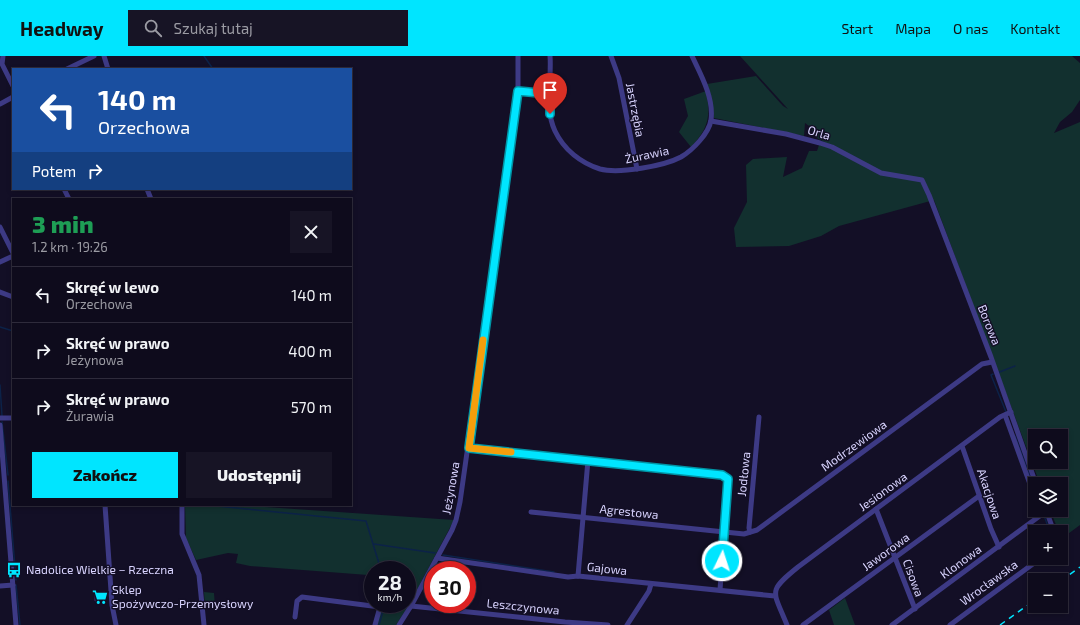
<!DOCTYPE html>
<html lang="pl">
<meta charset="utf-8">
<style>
body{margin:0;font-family:"Exo 2",sans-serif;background:#171425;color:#f1f3f6;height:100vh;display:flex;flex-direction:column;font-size:15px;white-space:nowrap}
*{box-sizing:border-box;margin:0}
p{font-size:13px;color:#9b9ba3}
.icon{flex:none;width:22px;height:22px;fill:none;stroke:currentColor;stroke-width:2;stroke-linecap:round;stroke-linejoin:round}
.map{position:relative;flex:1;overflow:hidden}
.panel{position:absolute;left:12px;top:142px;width:340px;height:308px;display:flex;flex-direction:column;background:#0e0b1c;border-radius:0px;box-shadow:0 2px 6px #0003,0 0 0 1px #2e2b3b}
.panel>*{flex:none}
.banner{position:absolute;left:12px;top:12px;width:340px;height:122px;border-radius:0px;box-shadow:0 2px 6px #0003,0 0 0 1px #2e2b3b;background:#1a4fa0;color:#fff;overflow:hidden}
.tools{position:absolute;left:1028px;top:373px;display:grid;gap:8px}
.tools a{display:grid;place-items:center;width:40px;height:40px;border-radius:0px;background:#0e0b1c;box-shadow:0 2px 6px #0003,0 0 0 1px #2e2b3b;font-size:20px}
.speed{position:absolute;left:364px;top:505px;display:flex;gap:8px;font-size:20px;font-weight:700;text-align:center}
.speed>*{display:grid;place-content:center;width:52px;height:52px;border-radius:50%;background:#0e0b1c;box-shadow:0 2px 6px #0003,0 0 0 1px #2e2b3b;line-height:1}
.speed small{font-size:10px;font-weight:400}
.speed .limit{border:6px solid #d22;background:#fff;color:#111}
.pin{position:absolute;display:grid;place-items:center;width:34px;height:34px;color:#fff;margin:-41px -17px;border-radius:50% 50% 50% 0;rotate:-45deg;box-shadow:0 0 4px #0007}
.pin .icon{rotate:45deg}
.me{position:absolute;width:44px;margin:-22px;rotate:4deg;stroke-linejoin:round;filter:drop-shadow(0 0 3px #0008)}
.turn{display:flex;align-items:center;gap:14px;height:84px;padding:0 20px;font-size:18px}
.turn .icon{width:52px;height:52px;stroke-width:2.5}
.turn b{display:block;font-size:28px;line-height:34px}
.then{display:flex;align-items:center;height:38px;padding:0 20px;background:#0003;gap:8px;font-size:15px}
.round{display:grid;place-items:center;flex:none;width:42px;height:42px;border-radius:0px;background:#171425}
.head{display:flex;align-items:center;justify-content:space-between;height:68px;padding:0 20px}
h1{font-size:24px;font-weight:800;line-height:30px;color:#1e9e55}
.button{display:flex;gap:8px;margin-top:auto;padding:8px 20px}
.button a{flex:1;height:46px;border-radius:0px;background:#00e5ff;color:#111;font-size:16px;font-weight:800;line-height:46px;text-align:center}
.button a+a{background:#171425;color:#f1f3f6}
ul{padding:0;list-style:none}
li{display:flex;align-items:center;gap:12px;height:56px;padding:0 20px;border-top:1px solid #2e2b3b}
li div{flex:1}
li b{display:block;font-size:15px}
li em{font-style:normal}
header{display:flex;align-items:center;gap:24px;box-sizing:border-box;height:56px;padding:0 20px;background:#00e5ff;color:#111}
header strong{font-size:19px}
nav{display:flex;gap:22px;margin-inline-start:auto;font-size:14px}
.search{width:280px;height:36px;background:#171425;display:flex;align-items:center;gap:10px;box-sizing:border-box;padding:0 14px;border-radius:0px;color:#9b9ba3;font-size:15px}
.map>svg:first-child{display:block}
</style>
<header>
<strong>Headway</strong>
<div class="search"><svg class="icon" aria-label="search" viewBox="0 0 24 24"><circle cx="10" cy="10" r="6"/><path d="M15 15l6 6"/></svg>Szukaj tutaj</div>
<nav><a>Start</a><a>Mapa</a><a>O nas</a><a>Kontakt</a></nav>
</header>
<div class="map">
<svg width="1080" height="569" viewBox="0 0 1080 569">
<rect width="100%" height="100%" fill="#130f26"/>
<g fill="#12302f" fill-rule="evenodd">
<path d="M740,0H1072L1080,7V44L1072,56L1060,66L1054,77L1080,66V469L1061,483V476H1059L1050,454H1061V428H1040L934,144L839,170L821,180L789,190L736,191L734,172L747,146L746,109L753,103L787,101L783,121L802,112L809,95H817L819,89L826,87L812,79V72L805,67L804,80L714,62L711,40L707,28L756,20L783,50L788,53ZM1035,380H1061V406H1035Z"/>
<path d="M706,35C711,59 709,72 691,91L679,76L688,60L684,43Z"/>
<polygon points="185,449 237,449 454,464 409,549 396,569 377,569 383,548 407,548 407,514 373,514 373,522 368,519 250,510 236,507 238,498 228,497 196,504 186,482"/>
<polygon points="204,536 214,537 215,551 205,551"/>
<polygon points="845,542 855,569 834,569 829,554"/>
</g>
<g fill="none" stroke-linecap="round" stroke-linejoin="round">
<g stroke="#0c2248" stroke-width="1.5">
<polyline points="204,0 213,13"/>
<polyline points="0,271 13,275"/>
<polyline points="997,317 1015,310"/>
<polyline points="993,318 991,319 1006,356"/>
<polyline points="0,329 2,360"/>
<polyline points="2,366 8,419"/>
<polyline points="1015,380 1035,434"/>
<polyline points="8,425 16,524"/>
<polyline points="207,449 366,465 381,514"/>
<polyline points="1042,454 1050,476"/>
<polyline points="374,488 435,497"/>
<polyline points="443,499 554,516"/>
<polyline points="16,529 20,569"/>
<polyline points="379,569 385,548"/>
</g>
</g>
<polygon fill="#241b47" stroke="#3b2d73" points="105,536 106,544 95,545 95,537"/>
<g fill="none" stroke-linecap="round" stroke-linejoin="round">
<g stroke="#3d3a85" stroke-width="5">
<polyline points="3,0 2,8 13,30"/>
<polyline points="104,0 108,13"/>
<path d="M550,0C552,24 544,52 555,75C564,94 581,107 600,113C619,118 664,110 681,101C693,94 709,77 711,64C714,42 701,19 692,0"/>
<polyline points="611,0 619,22 637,113"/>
<polyline points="67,13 94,0"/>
<polyline points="518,35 549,38"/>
<polyline points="0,48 13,41"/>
<polyline points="711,65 786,78 820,87 832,91 881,117 922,124 929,139 991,301 1036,428"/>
<polyline points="64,133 69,143"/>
<polyline points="147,133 151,143"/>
<polyline points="0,171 13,197"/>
<polyline points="0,206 13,200"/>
<polyline points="0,236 13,241"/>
<polyline points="1005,359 1035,442"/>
<polyline points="0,362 13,362"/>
<polyline points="0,369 16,569"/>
<polyline points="962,390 991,473 999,491"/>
<polyline points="469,391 722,419 728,423 720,534"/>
<polyline points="105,449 112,549 116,569"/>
<polyline points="182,449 182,478 199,519 204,569"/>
<polyline points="876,453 915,553"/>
<polyline points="1046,454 1054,476"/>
<polyline points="531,456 744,478 757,474 982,308 992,306"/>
<polyline points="750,476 749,472 759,361"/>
<polyline points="437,502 568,521 578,520 775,540"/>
<polyline points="578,520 588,404"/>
<polyline points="0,530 13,529"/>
<polyline points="411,550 565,566 608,569"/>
<polyline points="295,561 297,545 302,541 380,551 375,569"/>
<polyline points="399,569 411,550 452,474 456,464 460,446 518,35 518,0"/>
<polyline points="627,569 649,535 651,528"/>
<path d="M787,569C773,534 767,536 798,511L1000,361L1011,356"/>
<polyline points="803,569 979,440"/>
<polyline points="892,569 1041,459 1039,454"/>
<polyline points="950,569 1041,502"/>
</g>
<g stroke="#00e5ff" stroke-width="1.5" stroke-dasharray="6 5" stroke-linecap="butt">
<polyline points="1061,525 1080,511"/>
<polyline points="1000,569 1035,544"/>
</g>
</g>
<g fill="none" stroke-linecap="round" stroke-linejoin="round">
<g stroke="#0095a6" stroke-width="10">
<polyline id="route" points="550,58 550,38 518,35 469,392 722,419 728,423 722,505"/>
</g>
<use href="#route" stroke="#00e5ff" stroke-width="7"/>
<polyline stroke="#f59e0b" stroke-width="7" points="483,284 469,392 511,396"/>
</g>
<defs>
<g id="bus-bare" transform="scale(1.2)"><path d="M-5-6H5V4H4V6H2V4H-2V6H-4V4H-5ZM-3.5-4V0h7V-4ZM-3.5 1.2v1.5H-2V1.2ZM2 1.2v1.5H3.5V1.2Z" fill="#00e5ff" stroke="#130f26" stroke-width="2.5" paint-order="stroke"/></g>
<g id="supermarket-bare" transform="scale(1.2)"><path d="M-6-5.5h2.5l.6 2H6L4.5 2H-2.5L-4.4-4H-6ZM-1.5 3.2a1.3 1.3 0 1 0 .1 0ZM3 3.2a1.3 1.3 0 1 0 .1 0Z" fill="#00e5ff" stroke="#130f26" stroke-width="2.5" paint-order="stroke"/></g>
</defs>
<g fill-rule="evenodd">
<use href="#bus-bare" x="14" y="514"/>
<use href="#supermarket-bare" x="100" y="541"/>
</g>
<g text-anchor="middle" stroke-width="3" stroke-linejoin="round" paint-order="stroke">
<g font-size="12" fill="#d9d4ff" stroke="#130f26">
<text transform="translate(635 54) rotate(79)" y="4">Jastrzębia</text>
<text transform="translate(819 77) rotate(17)" y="4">Orla</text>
<text transform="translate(647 99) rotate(-12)" y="4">Żurawia</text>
<text transform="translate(989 269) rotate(68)" y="4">Borowa</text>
<text transform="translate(854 390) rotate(-36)" y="4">Modrzewiowa</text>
<text transform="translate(744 418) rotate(-84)" y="4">Jodłowa</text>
<text transform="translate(451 432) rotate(-80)" y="4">Jeżynowa</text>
<text transform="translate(883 436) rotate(-36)" y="4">Jesionowa</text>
<text transform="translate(989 438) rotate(71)" y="4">Akacjowa</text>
<text transform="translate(629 456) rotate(6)" y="4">Agrestowa</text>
<text transform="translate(886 496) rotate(-36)" y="4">Jaworowa</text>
<text transform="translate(961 506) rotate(-36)" y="4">Klonowa</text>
<text transform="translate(607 513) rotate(6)" y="4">Gajowa</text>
<text transform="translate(913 522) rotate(70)" y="4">Cisowa</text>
<text transform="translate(989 527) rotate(-36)" y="4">Wrocławska</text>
<text transform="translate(523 551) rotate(6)" y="4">Leszczynowa</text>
</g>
<g font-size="12" fill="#d9d4ff" stroke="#130f26" text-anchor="start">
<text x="26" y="518">Nadolice Wielkie – Rzeczna</text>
<text x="112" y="538">Sklep<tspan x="112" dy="14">Spożywczo-Przemysłowy</tspan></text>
</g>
</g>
</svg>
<div class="tools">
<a><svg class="icon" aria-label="search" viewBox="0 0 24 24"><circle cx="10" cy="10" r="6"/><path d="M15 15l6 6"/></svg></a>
<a><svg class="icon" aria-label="layers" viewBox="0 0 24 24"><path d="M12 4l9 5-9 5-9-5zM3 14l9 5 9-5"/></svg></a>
<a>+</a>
<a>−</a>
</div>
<div class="speed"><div>28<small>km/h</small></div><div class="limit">30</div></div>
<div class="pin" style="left:550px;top:58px;background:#d93025"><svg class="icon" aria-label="arrive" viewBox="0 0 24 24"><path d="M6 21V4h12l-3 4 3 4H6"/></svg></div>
<svg class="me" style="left:722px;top:505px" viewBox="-20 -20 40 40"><circle r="17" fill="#00e5ff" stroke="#fff" stroke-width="3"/><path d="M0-11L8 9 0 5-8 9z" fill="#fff"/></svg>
<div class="banner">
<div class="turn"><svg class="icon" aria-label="left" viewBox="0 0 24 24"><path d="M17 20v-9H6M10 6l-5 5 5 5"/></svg><div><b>140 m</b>Orzechowa</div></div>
<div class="then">Potem<svg class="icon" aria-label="right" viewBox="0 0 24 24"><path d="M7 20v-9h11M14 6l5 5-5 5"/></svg></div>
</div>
<section class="panel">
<div class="head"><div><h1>3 min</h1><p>1.2 km · 19:26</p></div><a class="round"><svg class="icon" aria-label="close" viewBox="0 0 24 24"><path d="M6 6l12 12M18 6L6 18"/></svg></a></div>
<ul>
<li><svg class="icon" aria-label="left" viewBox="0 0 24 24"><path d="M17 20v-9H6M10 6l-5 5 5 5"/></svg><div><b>Skręć w lewo</b><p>Orzechowa</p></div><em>140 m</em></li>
<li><svg class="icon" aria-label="right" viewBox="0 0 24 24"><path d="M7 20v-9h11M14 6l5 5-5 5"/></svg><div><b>Skręć w prawo</b><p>Jeżynowa</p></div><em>400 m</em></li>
<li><svg class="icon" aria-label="right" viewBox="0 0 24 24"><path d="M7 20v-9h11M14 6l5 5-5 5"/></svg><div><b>Skręć w prawo</b><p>Żurawia</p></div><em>570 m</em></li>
</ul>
<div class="button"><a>Zakończ</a><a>Udostępnij</a></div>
</section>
</div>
